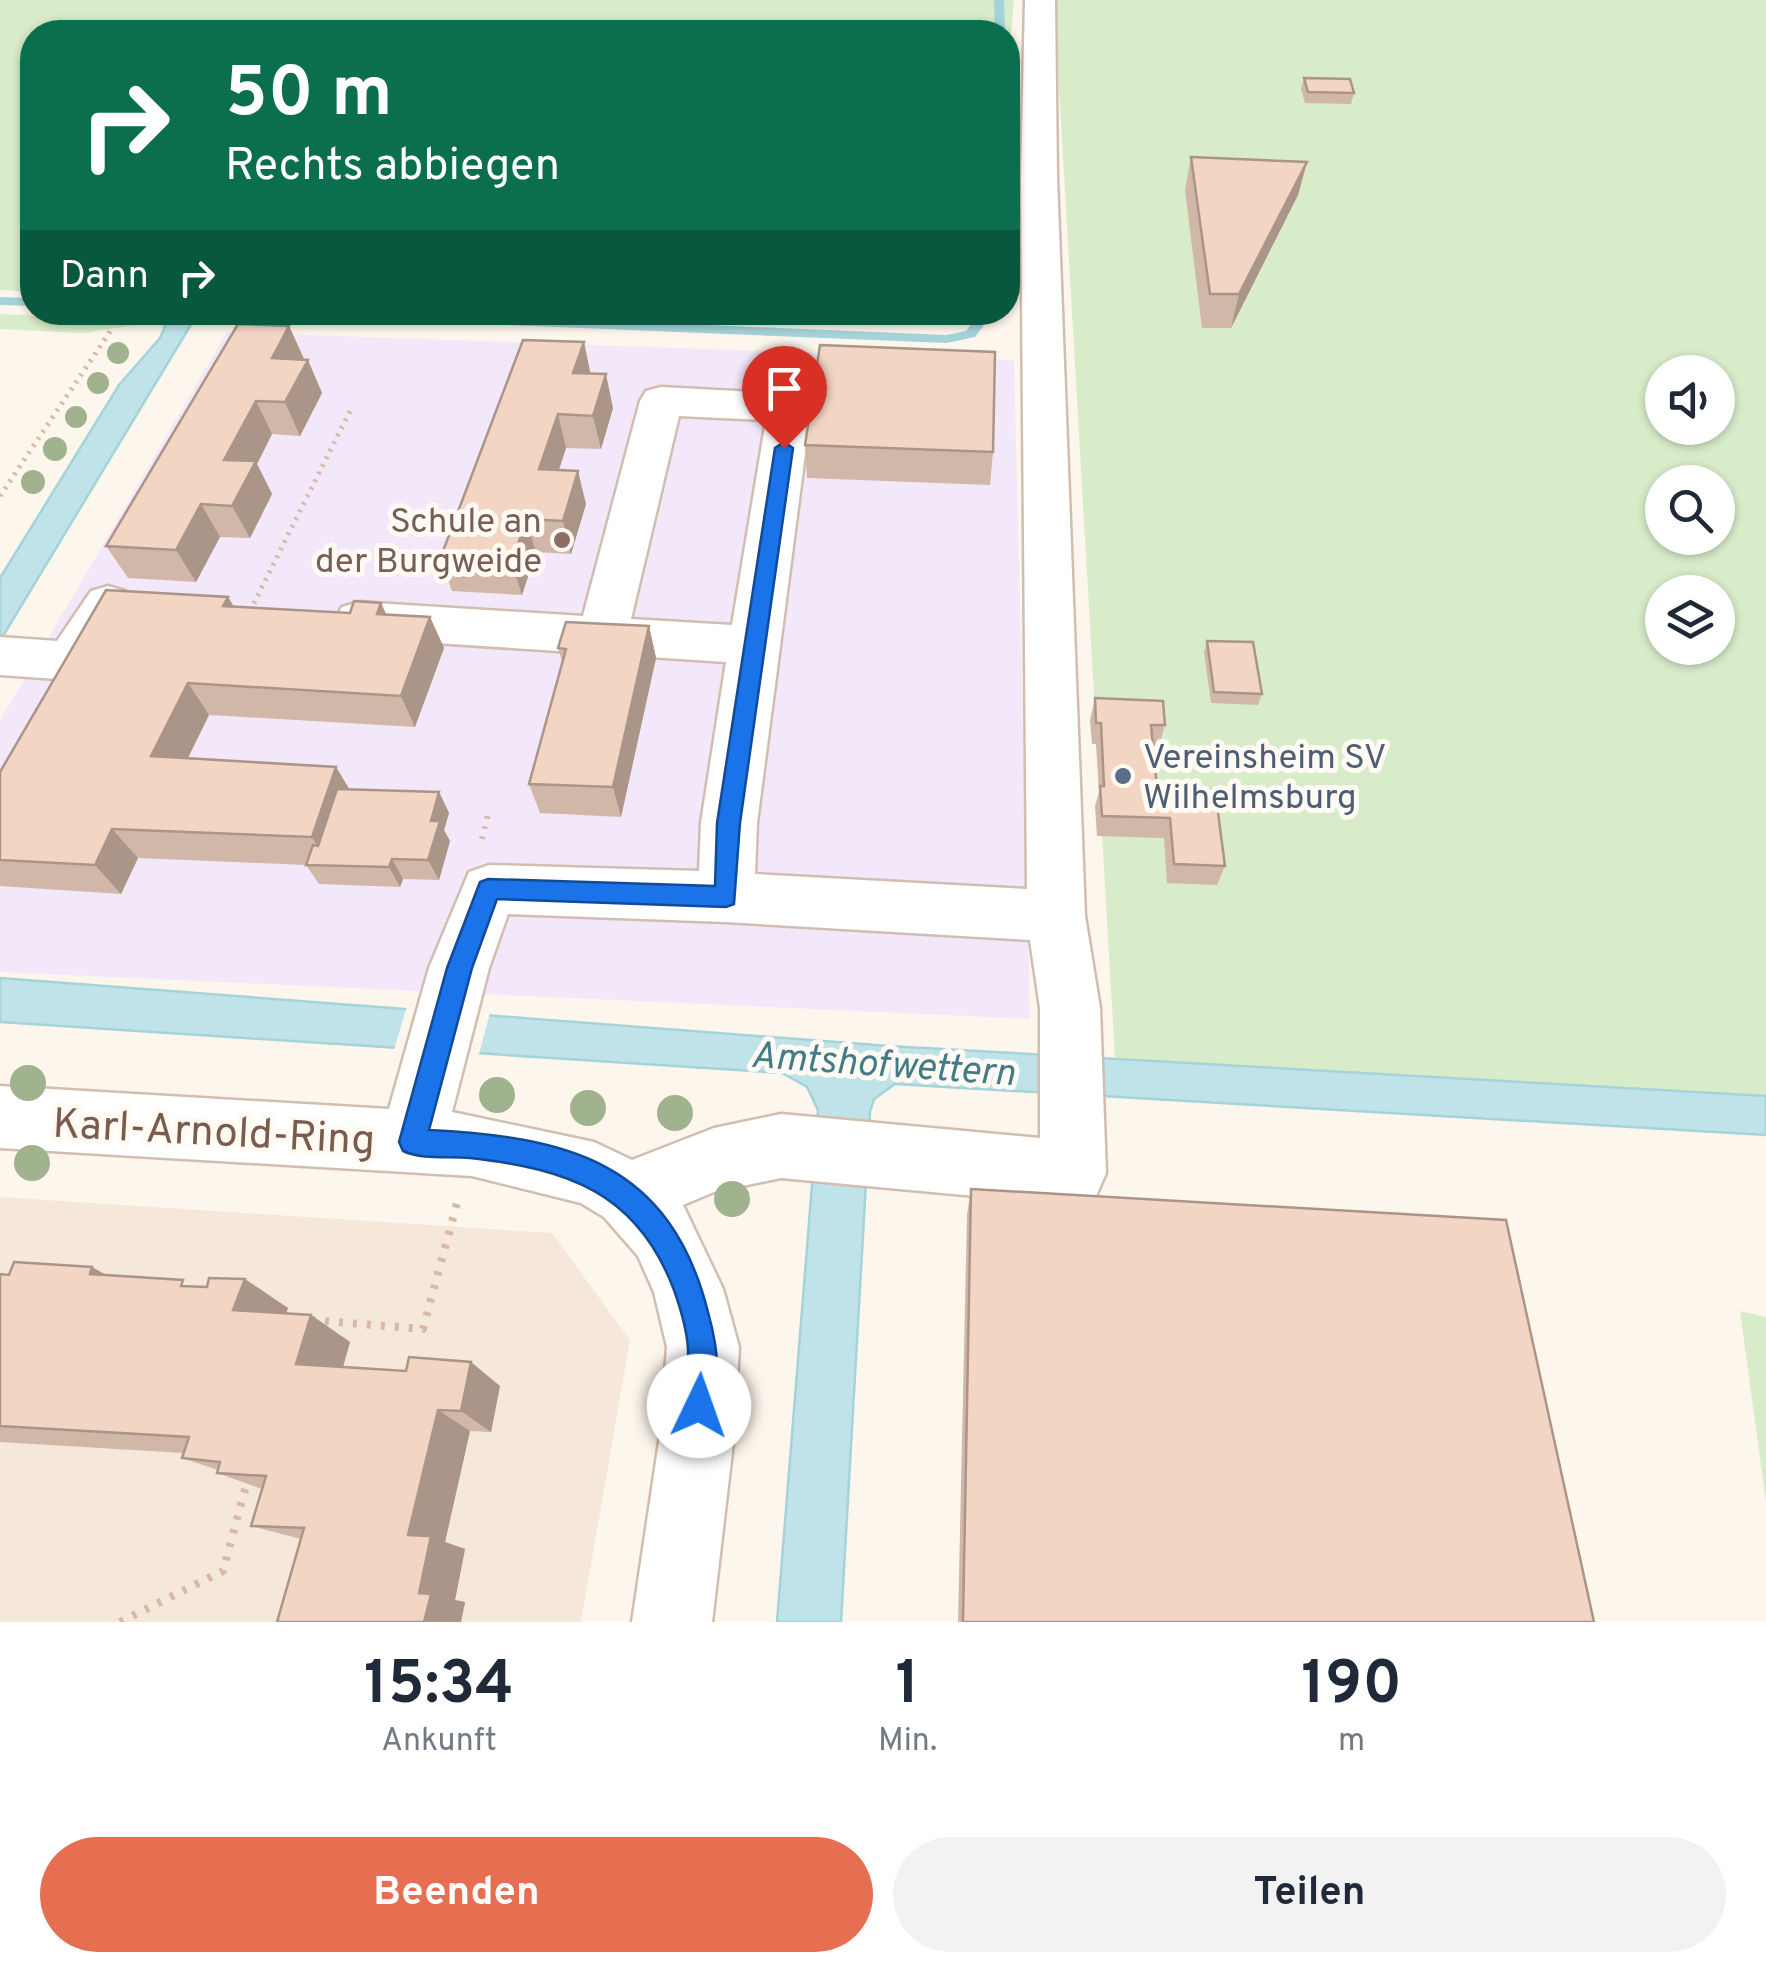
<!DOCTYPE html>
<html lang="de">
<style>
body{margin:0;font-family:Overpass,sans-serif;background:#f2f2f3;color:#1f2937;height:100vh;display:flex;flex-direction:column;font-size:38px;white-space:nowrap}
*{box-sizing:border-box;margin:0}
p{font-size:32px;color:#747a83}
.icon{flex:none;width:55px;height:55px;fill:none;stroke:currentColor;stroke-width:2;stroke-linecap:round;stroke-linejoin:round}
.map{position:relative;height:1622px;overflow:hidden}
.sheet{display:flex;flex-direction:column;background:#fff;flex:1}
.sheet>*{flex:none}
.guide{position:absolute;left:20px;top:20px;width:1000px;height:305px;border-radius:40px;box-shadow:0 2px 8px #0004;background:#0b6e4f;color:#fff;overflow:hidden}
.buttons{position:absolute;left:1645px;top:355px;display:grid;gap:20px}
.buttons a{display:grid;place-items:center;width:90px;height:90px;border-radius:50%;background:#fff;box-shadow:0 2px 8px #0004;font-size:50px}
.pin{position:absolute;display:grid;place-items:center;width:85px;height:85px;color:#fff;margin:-102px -42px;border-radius:50% 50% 50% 0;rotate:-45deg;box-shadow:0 0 10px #0007}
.pin .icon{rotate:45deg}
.me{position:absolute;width:110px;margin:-55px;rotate:3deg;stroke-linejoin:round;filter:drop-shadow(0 0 8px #0008)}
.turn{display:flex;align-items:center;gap:35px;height:210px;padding:0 40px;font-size:45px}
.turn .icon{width:130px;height:130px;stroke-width:2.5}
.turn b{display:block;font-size:70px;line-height:85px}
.then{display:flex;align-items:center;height:95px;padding:0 40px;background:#0003;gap:20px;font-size:38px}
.eta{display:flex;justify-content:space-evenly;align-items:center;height:170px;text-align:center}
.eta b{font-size:60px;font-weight:700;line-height:70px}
.action{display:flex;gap:20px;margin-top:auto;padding:20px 40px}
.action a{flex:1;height:115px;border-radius:60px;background:#e76f51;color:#fff;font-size:40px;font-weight:700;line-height:115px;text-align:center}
.action a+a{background:#f2f2f3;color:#1f2937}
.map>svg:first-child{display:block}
</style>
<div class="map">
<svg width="1766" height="1622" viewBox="0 0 1766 1622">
<rect width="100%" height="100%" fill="#fdf6ec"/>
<polygon fill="#f5e8da" points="0,1197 552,1233 630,1340 581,1622 0,1622"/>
<polygon fill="#f3e8fa" points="227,332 1014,360 1030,1019 0,972 0,721"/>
<g fill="#d8ecc9" fill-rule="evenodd">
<polygon points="0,0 1014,0 1008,68 1008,32 32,32 32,292 0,290"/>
<path d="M1054,0H1766V1096L1115,1059ZM1662,372H1718V428H1662ZM1662,482H1718V538H1662ZM1662,592H1718V648H1662Z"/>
<polygon points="0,314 162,321 83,333 0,329"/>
<polygon points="1740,1311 1766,1317 1766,1502"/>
</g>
<g fill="#bfe3e8" stroke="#a5d3da" stroke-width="2.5">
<polygon points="169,316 195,318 0,641 0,578 119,385 160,338"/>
<polygon points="0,978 889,1046 1766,1096 1766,1135 895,1084 874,1099 870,1112 841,1622 777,1622 818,1110 807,1087 782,1073 0,1022"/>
</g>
<polygon fill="#fdf6ec" points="408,1003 491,1009 478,1058 393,1053"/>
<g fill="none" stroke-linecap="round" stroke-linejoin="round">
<g fill="#a5d3da" fill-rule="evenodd">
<polygon points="994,0 1004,0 1005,32 995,32"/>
<polygon points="0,297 32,298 32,306 0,305"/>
<polygon points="281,312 393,312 947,335 966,331 976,318 981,317 987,321 975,337 947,343 287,316"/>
</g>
<g stroke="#d1beb0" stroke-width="5">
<g id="minor">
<path d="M1025,0H1055L1057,178L1085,916L1100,1008L1106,1173L1096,1196L1073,1205L781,1178L714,1192L683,1205L723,1289L739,1347L734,1435L712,1622H632L660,1435L667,1347L654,1292L638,1256L604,1217L581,1203L472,1176L0,1148V1086L389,1109L429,968L469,872L489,865L699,871L701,823L726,662L359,638L342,633L334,620L342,607L359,602L583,616L640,401L646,391L661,387L790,394L805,398L811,408L757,823L755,874L1027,889L1021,178ZM679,416L766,420L732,625L631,619ZM508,914L726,922L1030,940L1040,1008V1138L781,1114L714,1128L632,1160L594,1142L452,1112L489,968Z"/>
<polygon points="108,586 125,591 132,604 89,674 71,680 0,675 0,637 57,641 91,591"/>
</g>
</g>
<g stroke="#d9b8a5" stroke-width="5" stroke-dasharray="2.5 6" stroke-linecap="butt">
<polyline points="0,496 113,327"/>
<polyline points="250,611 352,407"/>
</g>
<polyline stroke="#d9b8a5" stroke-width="6" stroke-dasharray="2.5 8" stroke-linecap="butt" points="482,839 489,810"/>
<g stroke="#d9b8a5" stroke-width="8" stroke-dasharray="4 10" stroke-linecap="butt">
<polyline points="311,1320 423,1329 457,1203"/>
<polyline points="120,1622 223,1571 248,1478"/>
</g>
<use href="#minor" fill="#fff" fill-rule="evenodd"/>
</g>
<g fill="#a0b28e">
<circle cx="118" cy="353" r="11"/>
<circle cx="98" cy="383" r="11"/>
<circle cx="76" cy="417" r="11"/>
<circle cx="55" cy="449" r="12"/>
<circle cx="33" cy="482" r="12"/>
<circle cx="28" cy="1083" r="18"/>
<circle cx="497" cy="1095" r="18"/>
<circle cx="588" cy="1108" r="18"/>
<circle cx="675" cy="1113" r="18"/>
<circle cx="32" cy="1163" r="18"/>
<circle cx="732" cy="1199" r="18"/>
</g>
<g fill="#d1b7a8">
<polygon points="1304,78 1354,93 1351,104 1305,103 1301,89"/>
<polygon points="1191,157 1307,162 1298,195 1231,328 1202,328 1185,190"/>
<polygon points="289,326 304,359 322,393 300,436 272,434 257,464 272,494 250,538 220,537 196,582 128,578 106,546"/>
<polygon points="591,374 613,408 601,449 566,448 559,470 586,504 571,554 536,552 522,595 452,591 440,559"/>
<polygon points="805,445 993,452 990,485 807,478"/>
<polygon points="228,597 234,607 430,617 444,648 415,727 209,715 188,758 336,767 349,789 439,792 449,813 444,830 450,841 439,880 403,879 400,887 319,884 306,865 138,858 121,894 0,886 0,772"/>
<polygon points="649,626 656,658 621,817 540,813 529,784 562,661 558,648"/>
<polygon points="1207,641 1262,694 1258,705 1211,703 1204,652"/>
<polygon points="1095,698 1165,725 1159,746 1153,746 1157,788 1225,866 1217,885 1167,883 1164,838 1097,836 1095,806 1099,792 1096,744 1092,744 1090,720"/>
<polygon points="971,1189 1594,1622 958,1622 967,1214"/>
<polygon points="0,1274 105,1275 194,1287 288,1308 286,1314 311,1315 350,1342 343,1367 500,1386 491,1432 470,1431 445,1542 465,1549 455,1600 465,1602 461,1622 301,1539 251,1526 262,1489 217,1473 218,1470 182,1458 184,1453 0,1442"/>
</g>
<g fill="#aa9588">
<polygon points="1307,162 1298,195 1231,328 1239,294"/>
<polygon points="289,326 304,359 272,358"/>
<polygon points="584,342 591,376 573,373"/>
<polygon points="308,360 322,393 300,436 285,402"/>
<polygon points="606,374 613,408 601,449 593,416"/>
<polygon points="256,401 272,434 257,464 272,494 250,538 232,506 224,460"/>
<polygon points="558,414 566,448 548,502 539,469"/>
<polygon points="578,471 586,504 571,554 563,521"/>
<polygon points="201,504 220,537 196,582 176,550"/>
<polygon points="526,519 536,552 522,595 512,563"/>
<polygon points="228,597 247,629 223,606"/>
<polygon points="381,603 396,635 377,614"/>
<polygon points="430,617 444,648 415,727 401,696"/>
<polygon points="649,626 656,658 621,817 613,787"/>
<polygon points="188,683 209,715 174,786 151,756"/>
<polygon points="336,767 354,797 331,866 312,837"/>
<polygon points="439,792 449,813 444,830 450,841 439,880 428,860 431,821"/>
<polygon points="112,829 138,858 121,894 95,865"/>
<polygon points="392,859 403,879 400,887 389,867"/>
<polygon points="92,1267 145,1297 90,1274"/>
<polygon points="245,1279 288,1308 277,1338 233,1310"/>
<polygon points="311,1315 350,1342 337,1388 296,1364"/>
<polygon points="471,1362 500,1386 491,1432 461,1411"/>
<polygon points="438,1410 470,1431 445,1542 465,1549 455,1600 465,1602 461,1622 424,1622 408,1535"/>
</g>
<g fill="#f3d5c3" stroke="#aa9588" stroke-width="2.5">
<polygon points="1304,78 1350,79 1354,93 1308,92"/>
<polygon points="1191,157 1307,162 1239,294 1210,294"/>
<polygon points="238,324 289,326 272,358 308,360 285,402 256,401 224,460 256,461 232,506 201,504 176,550 106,546"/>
<polygon points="523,340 584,342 573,373 606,374 593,416 558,414 539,469 578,471 563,521 526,519 512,563 440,559"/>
<polygon points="820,345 995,352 993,452 805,445"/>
<polygon points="106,590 228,597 223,606 350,613 354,601 381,603 377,614 430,617 401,696 188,683 151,756 336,767 312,837 112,829 95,865 0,860 0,772"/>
<polygon points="566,622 649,626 613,787 529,784 566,649 558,648"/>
<polygon points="1207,641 1253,642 1262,694 1214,692"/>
<polygon points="1095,698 1163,701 1165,725 1151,725 1157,788 1215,790 1225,866 1174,864 1170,818 1102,816 1100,786 1104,786 1101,723 1096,723"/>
<polygon points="337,789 439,792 431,821 440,821 428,860 392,859 389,867 306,865 313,845 318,846"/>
<polygon points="971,1189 1506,1220 1594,1622 963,1622"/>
<polygon points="14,1262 92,1267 90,1274 183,1280 181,1286 207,1287 209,1278 245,1279 233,1310 311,1315 296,1364 406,1371 409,1357 471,1362 461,1411 438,1410 408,1535 431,1536 419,1593 431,1594 424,1622 277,1622 304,1528 251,1526 266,1476 217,1473 220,1462 182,1458 189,1437 0,1426 0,1274 9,1275"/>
</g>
<path fill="#1a73e8" stroke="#114b97" stroke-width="2.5" d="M784,442L793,448L740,823L734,904L726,907L497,899L472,968L429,1130C568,1137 670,1162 708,1312C717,1344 723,1384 710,1417L699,1421L689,1417C680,1395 689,1372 688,1349C687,1331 680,1307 674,1290C637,1192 568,1169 470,1158C448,1156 423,1160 403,1151L399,1142L447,968L480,882L488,879L715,886L717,823L775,448Z"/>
<circle fill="#8d6e63" stroke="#fffaf3" stroke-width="4" cx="562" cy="540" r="10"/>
<circle fill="#5c6f8a" stroke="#fffaf3" stroke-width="4" cx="1123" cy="776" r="10"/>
<g text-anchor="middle" stroke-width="10" stroke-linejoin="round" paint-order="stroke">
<g font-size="35" fill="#785e54" stroke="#fffaf3" text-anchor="end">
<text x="542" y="532">Schule an<tspan x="542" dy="40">der Burgweide</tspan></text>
</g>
<g font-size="35" fill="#4e5e75" stroke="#fffaf3" text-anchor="start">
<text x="1143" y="768">Vereinsheim SV<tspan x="1143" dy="40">Wilhelmsburg</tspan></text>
</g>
<g font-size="38" font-style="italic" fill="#437c86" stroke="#fffaf3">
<text transform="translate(883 1063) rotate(4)" y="13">Amtshofwettern</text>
</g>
<g font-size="42" fill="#7a5c4d" stroke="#fffaf3">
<text transform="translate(214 1130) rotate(3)" y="15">Karl-Arnold-Ring</text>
</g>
</g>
</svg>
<div class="buttons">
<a><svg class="icon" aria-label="sound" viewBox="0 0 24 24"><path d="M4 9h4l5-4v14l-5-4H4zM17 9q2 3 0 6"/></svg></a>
<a><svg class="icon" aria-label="search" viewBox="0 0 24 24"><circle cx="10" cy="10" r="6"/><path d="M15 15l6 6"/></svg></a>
<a><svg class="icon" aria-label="layers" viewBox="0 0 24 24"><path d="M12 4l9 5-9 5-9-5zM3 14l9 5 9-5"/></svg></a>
</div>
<div class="pin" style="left:784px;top:448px;background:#d93025"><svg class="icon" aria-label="arrive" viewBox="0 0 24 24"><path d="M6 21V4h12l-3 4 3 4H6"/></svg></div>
<svg class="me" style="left:699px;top:1406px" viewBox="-20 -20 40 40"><circle r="19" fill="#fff"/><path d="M0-13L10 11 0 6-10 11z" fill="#1a73e8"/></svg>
<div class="guide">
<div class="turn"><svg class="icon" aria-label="right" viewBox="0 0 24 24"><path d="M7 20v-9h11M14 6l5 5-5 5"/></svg><div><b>50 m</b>Rechts abbiegen</div></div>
<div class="then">Dann<svg class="icon" aria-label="right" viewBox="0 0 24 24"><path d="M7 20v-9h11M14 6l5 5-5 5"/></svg></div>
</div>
</div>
<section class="sheet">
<div class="eta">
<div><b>15:34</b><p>Ankunft</p></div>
<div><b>1</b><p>Min.</p></div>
<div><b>190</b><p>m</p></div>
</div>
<div class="action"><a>Beenden</a><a>Teilen</a></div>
</section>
